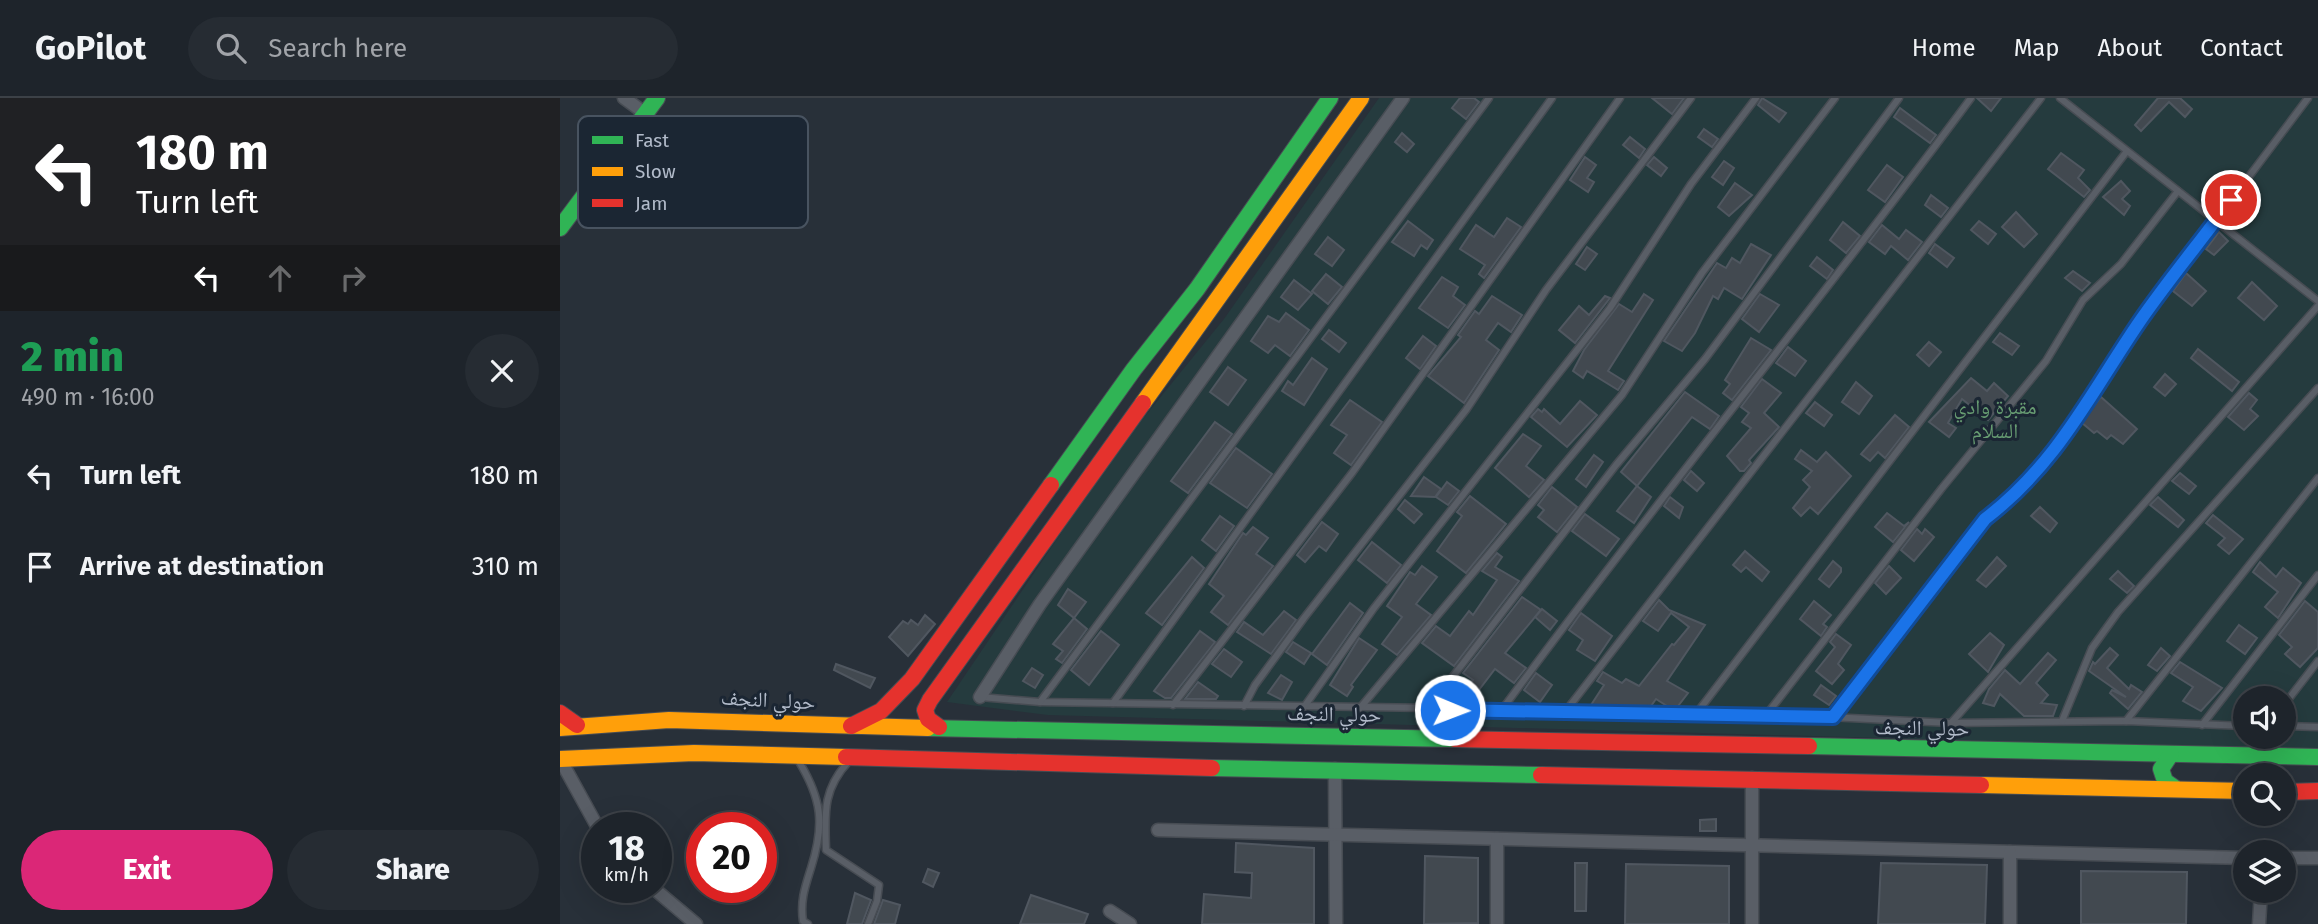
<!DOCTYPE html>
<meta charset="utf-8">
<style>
body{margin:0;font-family:"Fira Sans","Noto Naskh Arabic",sans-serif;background:#262c33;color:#f1f3f6;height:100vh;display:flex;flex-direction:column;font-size:26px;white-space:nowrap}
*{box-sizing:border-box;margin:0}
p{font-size:23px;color:#a1a4a9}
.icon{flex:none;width:38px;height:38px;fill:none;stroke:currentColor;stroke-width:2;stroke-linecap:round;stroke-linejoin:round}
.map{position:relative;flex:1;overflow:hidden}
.side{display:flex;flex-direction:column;background:#1e242b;width:560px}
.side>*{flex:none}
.top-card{background:#202124;color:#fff;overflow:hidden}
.buttons{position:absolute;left:1673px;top:588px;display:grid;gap:14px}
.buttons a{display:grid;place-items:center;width:63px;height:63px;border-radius:50%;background:#1e242b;box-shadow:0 7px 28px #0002,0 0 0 2px #3c4147;font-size:35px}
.speed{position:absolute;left:21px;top:714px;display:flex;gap:14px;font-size:35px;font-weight:700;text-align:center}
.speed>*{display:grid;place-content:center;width:91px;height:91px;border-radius:50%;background:#1e242b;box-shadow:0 7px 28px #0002,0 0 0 2px #3c4147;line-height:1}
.speed small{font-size:18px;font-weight:400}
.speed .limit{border:10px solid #d22;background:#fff;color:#111}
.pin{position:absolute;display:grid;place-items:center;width:60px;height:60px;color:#fff;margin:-30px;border:4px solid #fff;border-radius:50%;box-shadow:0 2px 7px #0007}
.me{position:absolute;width:77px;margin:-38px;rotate:91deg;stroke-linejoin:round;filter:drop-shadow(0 0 5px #0008)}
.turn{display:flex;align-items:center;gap:24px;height:147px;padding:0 21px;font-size:32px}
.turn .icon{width:91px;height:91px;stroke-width:2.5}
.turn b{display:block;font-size:49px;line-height:60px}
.lanes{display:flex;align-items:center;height:66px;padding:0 21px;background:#0003;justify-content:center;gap:35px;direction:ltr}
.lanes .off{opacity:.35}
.round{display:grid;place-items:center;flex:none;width:74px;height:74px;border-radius:37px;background:#262c33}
.overview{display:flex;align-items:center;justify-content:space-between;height:119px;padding:0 21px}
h1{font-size:42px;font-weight:800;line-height:52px;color:#1e9e55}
.button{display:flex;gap:14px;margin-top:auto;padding:14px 21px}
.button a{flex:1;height:80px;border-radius:42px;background:#db2777;color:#fff;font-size:28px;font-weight:800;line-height:80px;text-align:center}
.button a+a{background:#262c33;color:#f1f3f6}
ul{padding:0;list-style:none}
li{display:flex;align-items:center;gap:21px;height:91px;padding:0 21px}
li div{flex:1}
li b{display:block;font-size:26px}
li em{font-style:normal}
header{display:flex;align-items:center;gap:42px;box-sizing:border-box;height:98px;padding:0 35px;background:#1e242b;border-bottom:2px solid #3c4147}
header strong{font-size:33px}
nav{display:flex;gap:38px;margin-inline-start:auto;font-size:24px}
.search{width:490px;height:63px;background:#262c33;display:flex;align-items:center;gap:18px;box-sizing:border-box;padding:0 24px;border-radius:38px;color:#a1a4a9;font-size:26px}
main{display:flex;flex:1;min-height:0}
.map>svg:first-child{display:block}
</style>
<header>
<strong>GoPilot</strong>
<div class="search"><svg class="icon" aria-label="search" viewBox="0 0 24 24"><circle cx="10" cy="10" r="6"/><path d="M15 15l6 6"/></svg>Search here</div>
<nav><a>Home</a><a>Map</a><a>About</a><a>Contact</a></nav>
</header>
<main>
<section class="side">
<div class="top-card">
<div class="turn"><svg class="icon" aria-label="left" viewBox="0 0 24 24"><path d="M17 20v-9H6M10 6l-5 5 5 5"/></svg><div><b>180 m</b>Turn left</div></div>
<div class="lanes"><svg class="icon" aria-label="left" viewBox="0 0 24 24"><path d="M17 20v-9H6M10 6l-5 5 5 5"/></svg><svg class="icon off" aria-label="ahead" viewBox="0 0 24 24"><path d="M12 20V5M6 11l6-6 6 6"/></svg><svg class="icon off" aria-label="right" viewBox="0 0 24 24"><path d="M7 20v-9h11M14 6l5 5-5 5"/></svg></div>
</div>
<div class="overview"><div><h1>2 min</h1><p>490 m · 16:00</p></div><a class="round"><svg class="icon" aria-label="close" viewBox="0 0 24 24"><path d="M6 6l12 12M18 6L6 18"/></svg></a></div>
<ul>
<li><svg class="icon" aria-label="left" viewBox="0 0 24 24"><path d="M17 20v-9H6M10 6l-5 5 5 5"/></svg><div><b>Turn left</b></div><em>180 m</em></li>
<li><svg class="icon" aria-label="arrive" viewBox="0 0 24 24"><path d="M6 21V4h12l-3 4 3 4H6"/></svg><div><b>Arrive at destination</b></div><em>310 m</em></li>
</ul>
<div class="button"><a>Exit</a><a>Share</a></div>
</section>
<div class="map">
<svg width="1758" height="826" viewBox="0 0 1758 826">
<rect width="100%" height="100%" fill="#283039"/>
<path fill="#253b3e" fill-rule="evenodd" d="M819,0H1758V652L488,617L387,604L555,355L664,221ZM1685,600H1724V639H1685Z"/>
<g fill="#424950" stroke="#505760" stroke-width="2">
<polygon points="900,0 914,0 919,4 906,21 892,10"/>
<polygon points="1092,0 1124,0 1112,16"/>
<polygon points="1202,0 1226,15 1219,24 1198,7"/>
<polygon points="1417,0 1441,0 1431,13"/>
<polygon points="1598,0 1620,0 1632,11 1625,19 1609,4 1581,33 1575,27"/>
<polygon points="1340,10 1376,37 1370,45 1334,19"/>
<polygon points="1144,31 1158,41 1152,49 1138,39"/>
<polygon points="842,35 854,46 847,54 835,44"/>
<polygon points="1070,39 1085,51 1079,60 1063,47"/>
<polygon points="1501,55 1524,72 1518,80 1530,92 1524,99 1488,71"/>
<polygon points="1025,59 1036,67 1027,80 1034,84 1028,94 1010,82"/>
<polygon points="1094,59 1107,70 1101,78 1087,67"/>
<polygon points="1164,63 1174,70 1163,87 1152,79"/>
<polygon points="1327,67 1343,79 1325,104 1308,92"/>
<polygon points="1561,83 1570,93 1562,101 1570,108 1564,117 1543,99"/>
<polygon points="1175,85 1192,97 1169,118 1158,109"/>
<polygon points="1371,97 1388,110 1381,119 1365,107"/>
<polygon points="1456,114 1477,136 1464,149 1442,129"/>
<polygon points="947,120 961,129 924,180 919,176 925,167 900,151 916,127 934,139"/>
<polygon points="848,123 873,142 867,151 861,147 854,158 832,144"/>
<polygon points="1419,123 1436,136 1428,146 1411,132"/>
<polygon points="1283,124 1300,138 1286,155 1270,142"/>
<polygon points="1322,127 1339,141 1346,132 1362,144 1348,162 1331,148 1325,156 1309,144"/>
<polygon points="1659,134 1668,143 1654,157 1646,151"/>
<polygon points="768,139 784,152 772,168 755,156"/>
<polygon points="1191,146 1211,157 1182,201 1164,190 1158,201 1153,198 1135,235 1122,253 1104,243 1157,165 1166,170 1172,160 1180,165"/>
<polygon points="1375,146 1394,160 1387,169 1369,155"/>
<polygon points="1027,149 1037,156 1025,172 1016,166"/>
<polygon points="1257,159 1273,172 1267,181 1250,168"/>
<polygon points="1513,173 1530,185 1522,193 1505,180"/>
<polygon points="1626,175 1646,193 1632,208 1613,193"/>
<polygon points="766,176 782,189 768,206 752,193"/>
<polygon points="882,179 898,189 893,198 905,207 888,230 859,210"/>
<polygon points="734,182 752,196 738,212 721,199"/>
<polygon points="1692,184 1717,208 1704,222 1678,200"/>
<polygon points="1084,196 1093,202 1048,273 1064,283 1058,292 1027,273 1023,280 1013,273 1024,252 1059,206 1072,214"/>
<polygon points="1200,196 1219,207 1199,234 1182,221"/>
<polygon points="932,198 962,217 951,234 938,225 926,242 939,252 904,305 868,278 901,239 898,237 915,213 919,216"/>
<polygon points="1045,198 1050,200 1015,245 999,232 1019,208 1029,217"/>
<polygon points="726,215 749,232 730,258 715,247 708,255 691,243 708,218 719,224"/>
<polygon points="769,232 786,245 779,254 762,241"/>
<polygon points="1440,235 1459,248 1452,257 1433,244"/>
<polygon points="863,238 876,248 860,271 846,260"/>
<polygon points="1191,240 1211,252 1172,302 1163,295 1170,286 1165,282"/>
<polygon points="1369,244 1381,254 1369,268 1357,257"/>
<polygon points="1228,249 1246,263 1235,278 1216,265"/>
<polygon points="1638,251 1679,284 1672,293 1631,260"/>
<polygon points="752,260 767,271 744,307 722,293 728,283 733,287"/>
<polygon points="668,269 686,282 668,307 650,294"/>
<polygon points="1605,276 1616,286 1605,298 1594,289"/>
<polygon points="1411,280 1427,293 1434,285 1448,298 1428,322 1402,301 1388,325 1396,330 1389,339 1369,324"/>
<polygon points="1202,281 1221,295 1204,315 1219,329 1189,362 1191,365 1184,373 1180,373 1167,358 1191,330 1182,324 1189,315 1181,309"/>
<polygon points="1296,284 1312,298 1299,316 1282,304"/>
<polygon points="1125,294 1159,318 1150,331 1132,319 1077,388 1061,374"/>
<polygon points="1689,295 1697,302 1690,311 1698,318 1684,332 1668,319"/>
<polygon points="1541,299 1577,331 1563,346 1551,337 1547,341 1537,333 1534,335 1521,324"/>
<polygon points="790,302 822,324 791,367 774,355 787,337 771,327"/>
<polygon points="1020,303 1037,317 1007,349 971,319 978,311 982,314 984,311 1000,326"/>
<polygon points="1255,304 1272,317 1264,328 1246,315"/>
<polygon points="1335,317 1349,329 1325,360 1318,354 1310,363 1301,356"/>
<polygon points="655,324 672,336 628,395 611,383"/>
<polygon points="963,336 981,348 966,368 984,382 969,399 935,370"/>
<polygon points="676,350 712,376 687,410 650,385"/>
<polygon points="1241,352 1257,364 1266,354 1291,378 1258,416 1250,409 1241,418 1233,410 1250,389 1243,382 1252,373 1235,361"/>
<polygon points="1034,357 1043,364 1026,389 1016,381"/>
<polygon points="1131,373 1144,385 1137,393 1124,382"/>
<polygon points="1620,375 1636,388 1629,396 1612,383"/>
<polygon points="864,379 881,391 875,399 851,398"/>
<polygon points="887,384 899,393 888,407 876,399"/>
<polygon points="1077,388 1091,399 1074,425 1057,413"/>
<polygon points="992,389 1017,409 997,434 978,419 984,412 978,407"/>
<polygon points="910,398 946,426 906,475 877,453 902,418 897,414"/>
<polygon points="1110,399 1123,409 1119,420 1104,408"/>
<polygon points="1598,399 1624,422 1618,429 1590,407"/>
<polygon points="845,402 862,416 854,425 838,411"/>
<polygon points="1480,409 1497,425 1490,434 1471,418"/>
<polygon points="1327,415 1344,428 1349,424 1333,444 1315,429"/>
<polygon points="1025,416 1059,441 1046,458 1012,433"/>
<polygon points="1653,417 1683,441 1669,456 1658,447 1665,440 1646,425"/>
<polygon points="660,418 674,428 656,453 642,442"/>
<polygon points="762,424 778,436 766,453 759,448 745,464 737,457"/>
<polygon points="693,429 708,440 696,456 713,468 668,527 651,514 664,498 649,486 683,435 686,437"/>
<polygon points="1357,431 1362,436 1365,431 1374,439 1354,463 1341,452"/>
<polygon points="812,444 841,467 827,485 798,462"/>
<polygon points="1185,453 1209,474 1202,483 1186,469 1181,474 1173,467"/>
<polygon points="937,455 942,459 935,469 959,483 894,568 862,545 876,528 890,538 909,513 913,517 937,482 922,473"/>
<polygon points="632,459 644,470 602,527 586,515"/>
<polygon points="1437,459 1446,468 1426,489 1417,482"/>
<polygon points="1273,463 1281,470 1281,474 1269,489 1259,481"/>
<polygon points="1700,464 1716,479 1723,470 1741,485 1718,520 1705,509 1718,494 1693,474"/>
<polygon points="862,468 877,479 856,506 871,517 837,557 822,546 842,519 827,508 850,474 855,477"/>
<polygon points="1329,468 1341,480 1326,496 1315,485"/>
<polygon points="1558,473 1574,488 1567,495 1550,481"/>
<polygon points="508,491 526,504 514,520 498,507"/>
<polygon points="962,499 981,512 945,555 966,570 954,585 935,571 909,605 899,605 896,603 913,582 903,575"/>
<polygon points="1099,502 1109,512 1145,527 1107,583 1128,595 1118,608 1107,608 1096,601 1091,608 1031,607 1044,587 1037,583 1043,574 1062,585 1066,581 1079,588 1112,546 1114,547 1129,529 1111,515 1098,533 1083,523"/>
<polygon points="1254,503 1271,517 1263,526 1267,529 1261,538 1240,521"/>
<polygon points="1745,503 1758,514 1758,550 1740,569 1725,556 1732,549 1719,537"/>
<polygon points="790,505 803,515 767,567 752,556"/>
<polygon points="982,511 997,523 990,532 975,519"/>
<polygon points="724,513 736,522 711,556 677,534 684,524 703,537"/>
<polygon points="1021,515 1052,538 1035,563 1017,552 1023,542 1009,532"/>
<polygon points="365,517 375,526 348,558 329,539 343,523 348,526 351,522 358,527"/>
<polygon points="514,520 527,531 502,565 496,561 503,553 493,546"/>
<polygon points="1679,527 1697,540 1685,556 1667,543"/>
<polygon points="541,533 559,547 529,587 511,572"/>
<polygon points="640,533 655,544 611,600 605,600 594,593"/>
<polygon points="1430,535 1444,547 1428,574 1409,556"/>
<polygon points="1276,536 1291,547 1278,566 1284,572 1272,586 1256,573 1275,549 1270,544"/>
<polygon points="799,540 817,552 791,587 793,589 787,598 770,587"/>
<polygon points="733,544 751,555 744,566 726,554"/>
<polygon points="1550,550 1558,557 1547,570 1569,591 1571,587 1582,594 1568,611 1550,595 1552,592 1566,599 1529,573 1533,564 1535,566"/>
<polygon points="1601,550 1610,558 1597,573 1588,567"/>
<polygon points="664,551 682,564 671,579 652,566"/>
<polygon points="1488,555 1496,562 1476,585 1488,597 1481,605 1497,607 1493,618 1464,618 1440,596 1434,608 1423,605 1429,591 1445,572 1460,586"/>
<polygon points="1620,564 1662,590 1641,613 1623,603 1633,589 1611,575"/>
<polygon points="276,566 315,580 310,590 274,572"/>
<polygon points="472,570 483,577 475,590 463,583"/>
<polygon points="976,575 992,587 980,604 964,592"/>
<polygon points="721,577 732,584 722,602 708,595"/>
<polygon points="638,584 658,598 656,601 625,601"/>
<polygon points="1261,587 1276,598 1269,607 1254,597"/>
<polygon points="1156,721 1156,733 1140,733 1140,722"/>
<polygon points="676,745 754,750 754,826 642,826 644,796 691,800 692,775 675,774"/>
<polygon points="865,758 918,760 918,825 864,826"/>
<polygon points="1015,765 1027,765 1026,813 1015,813"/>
<polygon points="1321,765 1427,767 1425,826 1318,826"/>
<polygon points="1066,766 1169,768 1169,826 1065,826"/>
<polygon points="368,771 379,775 373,789 363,784"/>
<polygon points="1521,773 1627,774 1626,826 1521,826"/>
<polygon points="295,795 311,802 302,826 287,826"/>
<polygon points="471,797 528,816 524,826 460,826"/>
<polygon points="323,802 340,807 335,826 314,826"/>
</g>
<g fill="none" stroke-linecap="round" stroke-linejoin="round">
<g stroke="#474c53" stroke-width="9">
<g id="lane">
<polyline points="1500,0 1758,203"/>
<polyline points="420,599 480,604 1187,615 1391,625 1566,623 1685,628"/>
<polyline points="480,604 929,0"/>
<polyline points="553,605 992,0"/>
<polyline points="613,607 792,375 1060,0"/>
<polyline points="1724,607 1758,563"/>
<polyline points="684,608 695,587 744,520 906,312 986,192 1131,0"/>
<polyline points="744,609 814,510 1050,210 1131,86 1196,0"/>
<polyline points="800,610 1062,297 1142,175 1275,0"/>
<polyline points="867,612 1056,367 1145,261 1339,0"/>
<path d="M941,613C1093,406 1258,207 1411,0"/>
<polyline points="1005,614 1481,0"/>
<polyline points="1136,616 1567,53"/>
<polyline points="1207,616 1382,390 1486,263 1523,202 1561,166 1618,93"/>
<polyline points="1273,619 1425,421 1449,402 1487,365 1582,221 1748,0"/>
<polyline points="1502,623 1532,550 1558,514 1758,290"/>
<polyline points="1566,623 1758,380"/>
<polyline points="1391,625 1758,208"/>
<polyline points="1642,627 1758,477"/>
<polyline points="1724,628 1758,629"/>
<path d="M238,662C262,701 265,726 251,770C245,789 240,803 243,823L248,826"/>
<path d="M289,663C262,692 265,716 266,752L319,787L317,803L308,826"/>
</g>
</g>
<g stroke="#474c53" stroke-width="15">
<g id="street">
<polyline points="64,0 86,16"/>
<polyline points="420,599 480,506 843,0"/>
<polyline points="0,661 38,730"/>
<polyline points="775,671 776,826"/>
<polyline points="598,732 1685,760"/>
<polyline points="1724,760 1758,760"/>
<polyline points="92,789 136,826"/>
<polyline points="550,813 570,826"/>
<polyline points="937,826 937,741"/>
<polyline points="1192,826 1192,680"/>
<polyline points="1450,826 1450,754"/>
<polyline points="1699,826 1701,793"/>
</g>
</g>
<g stroke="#474c53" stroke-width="18">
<g id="fast">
<polyline points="0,130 97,0"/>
<polyline points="491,387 574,271 637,191 770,0"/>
<polyline points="368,630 894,641"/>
<polyline points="1249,648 1758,659"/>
<polyline points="1611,656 1601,671 1605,683 1615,690"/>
<polyline points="652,670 981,677"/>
</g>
</g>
<g stroke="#474c53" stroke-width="18">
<g id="slow">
<polyline points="583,305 801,0"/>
<polyline points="0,630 109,622 368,630"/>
<polyline points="0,661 134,655 286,659"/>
<polyline points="1421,687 1685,693"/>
</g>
</g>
<g stroke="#474c53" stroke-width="18">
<g id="jam">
<polyline points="0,615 17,627"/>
<polyline points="291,628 321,613 352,581 491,387"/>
<polyline points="379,629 368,621 365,612 370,602 583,305"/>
<polyline points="894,641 1249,648"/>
<polyline points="286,659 652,670"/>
<polyline points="981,677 1421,687"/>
<polyline points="1724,694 1758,693"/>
</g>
</g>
<use href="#lane" stroke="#595e66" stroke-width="6"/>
<use href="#street" stroke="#595e66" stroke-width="12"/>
<use href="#fast" stroke="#30b455" stroke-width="16"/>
<use href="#slow" stroke="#ff9f0a" stroke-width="16"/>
<use href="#jam" stroke="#e5322d" stroke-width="16"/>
</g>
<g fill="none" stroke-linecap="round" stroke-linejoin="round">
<g stroke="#114b97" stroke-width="18">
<path id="route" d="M890,612L1273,619L1425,421C1498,365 1530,296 1580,223C1609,181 1641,143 1671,102"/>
</g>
<use href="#route" stroke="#1a73e8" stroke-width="12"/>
</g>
<g text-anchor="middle" stroke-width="6" stroke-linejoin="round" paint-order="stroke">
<g font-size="21" fill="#679c72" stroke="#1b2633">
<text x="1435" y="316">مقبرة وادي<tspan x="1435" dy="24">السلام</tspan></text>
</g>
<g font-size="21" fill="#b2bbca" stroke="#1b2633">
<text transform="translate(208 602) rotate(3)" y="7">حولي النجف</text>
<text transform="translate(774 616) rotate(1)" y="7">حولي النجف</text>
<text transform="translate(1362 630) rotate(1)" y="7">حولي النجف</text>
</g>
</g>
<rect x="18" y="18" width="230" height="112" rx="10" fill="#1b2633" stroke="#485360" stroke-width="2"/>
<rect x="32" y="38" width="31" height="8" fill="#30b455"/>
<rect x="32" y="69" width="31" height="9" fill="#ff9f0a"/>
<rect x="32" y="101" width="31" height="8" fill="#e5322d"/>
<g font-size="19" fill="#b2bbca">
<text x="75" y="49">Fast</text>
<text x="75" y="80">Slow</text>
<text x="75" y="112">Jam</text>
</g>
</svg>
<div class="buttons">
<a><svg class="icon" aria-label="sound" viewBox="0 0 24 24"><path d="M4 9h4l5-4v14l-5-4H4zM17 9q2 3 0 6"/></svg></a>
<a><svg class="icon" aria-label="search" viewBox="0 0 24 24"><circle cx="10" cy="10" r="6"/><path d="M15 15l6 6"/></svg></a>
<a><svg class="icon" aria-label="layers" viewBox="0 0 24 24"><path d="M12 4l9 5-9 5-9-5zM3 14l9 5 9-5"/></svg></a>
</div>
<div class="speed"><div>18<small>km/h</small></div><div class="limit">20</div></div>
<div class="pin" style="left:1671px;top:102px;background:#d93025"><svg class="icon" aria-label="arrive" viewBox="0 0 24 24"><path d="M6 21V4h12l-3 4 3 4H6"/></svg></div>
<svg class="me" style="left:890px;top:612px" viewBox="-20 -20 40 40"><circle r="17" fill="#1a73e8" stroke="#fff" stroke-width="3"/><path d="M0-11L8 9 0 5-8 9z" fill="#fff"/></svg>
</div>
</main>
